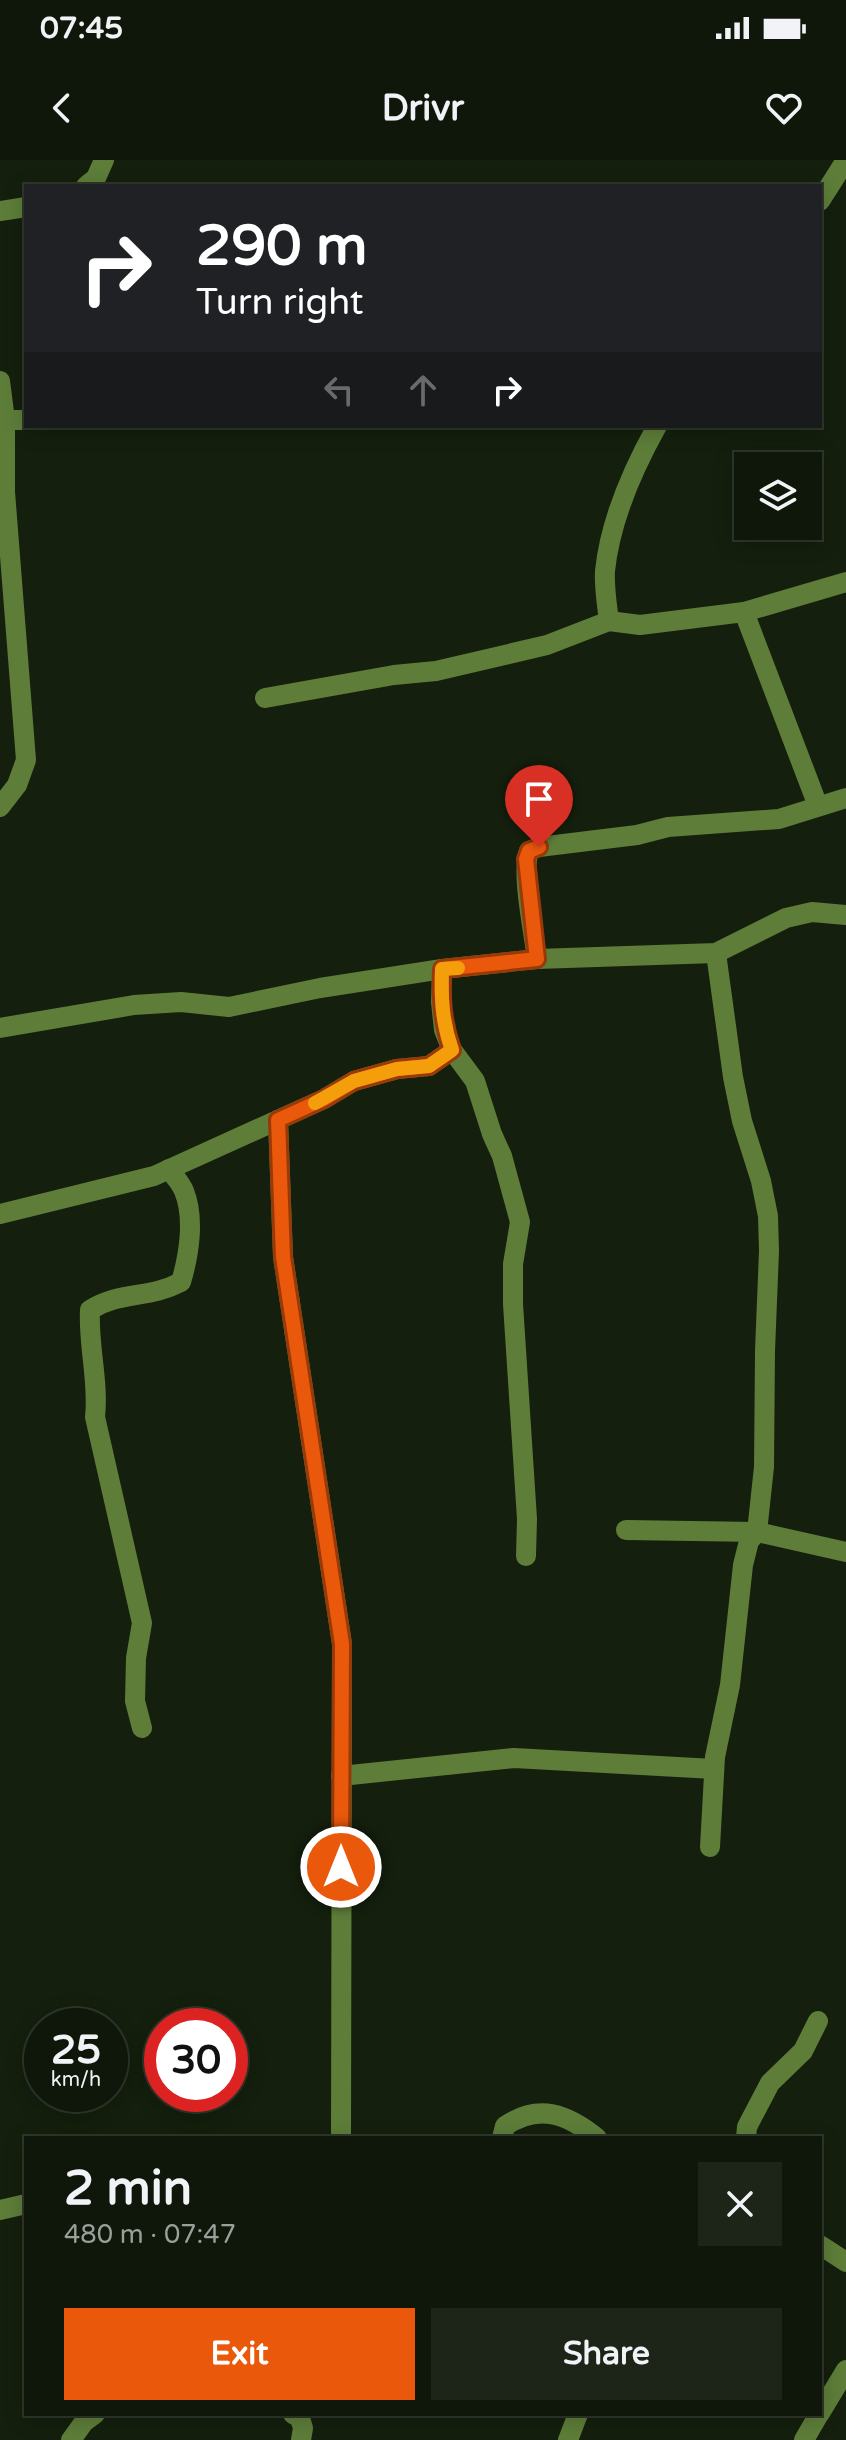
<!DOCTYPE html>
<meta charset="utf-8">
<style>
body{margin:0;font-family:"Varela Round",sans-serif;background:#1d2418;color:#f1f3f6;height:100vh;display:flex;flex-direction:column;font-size:30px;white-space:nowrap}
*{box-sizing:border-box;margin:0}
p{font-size:26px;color:#9b9f9c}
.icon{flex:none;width:44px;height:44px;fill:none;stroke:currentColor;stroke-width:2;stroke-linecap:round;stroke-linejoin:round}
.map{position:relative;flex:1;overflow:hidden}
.drawer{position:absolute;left:24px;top:1976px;width:798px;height:280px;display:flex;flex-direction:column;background:#0f170a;border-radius:0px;box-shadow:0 4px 20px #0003,0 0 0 2px #2f362b}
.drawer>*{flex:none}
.guide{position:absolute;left:24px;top:24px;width:798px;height:244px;border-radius:0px;box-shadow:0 4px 20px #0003,0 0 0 2px #2f362b;background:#202124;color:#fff;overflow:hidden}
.buttons{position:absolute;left:734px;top:292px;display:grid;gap:16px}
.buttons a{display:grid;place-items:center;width:88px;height:88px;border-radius:0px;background:#0f170a;box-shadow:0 4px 20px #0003,0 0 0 2px #2f362b;font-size:40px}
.speed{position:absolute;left:24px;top:1848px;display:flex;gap:16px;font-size:40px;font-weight:700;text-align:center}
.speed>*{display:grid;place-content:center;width:104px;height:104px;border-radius:50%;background:#0f170a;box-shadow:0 4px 20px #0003,0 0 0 2px #2f362b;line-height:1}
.speed small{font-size:20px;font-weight:400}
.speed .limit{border:12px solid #d22;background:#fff;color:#111}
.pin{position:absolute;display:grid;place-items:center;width:68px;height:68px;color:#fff;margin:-82px -34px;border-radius:50% 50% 50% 0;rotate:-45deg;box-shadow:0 0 8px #0007}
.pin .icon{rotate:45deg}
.me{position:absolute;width:88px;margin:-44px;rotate:0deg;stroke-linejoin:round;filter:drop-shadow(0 0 6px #0008)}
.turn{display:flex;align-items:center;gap:28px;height:168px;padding:0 40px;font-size:36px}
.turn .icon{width:104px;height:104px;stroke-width:2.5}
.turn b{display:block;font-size:56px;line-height:68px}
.lanes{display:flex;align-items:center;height:76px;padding:0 40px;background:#0003;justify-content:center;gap:40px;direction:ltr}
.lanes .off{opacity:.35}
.round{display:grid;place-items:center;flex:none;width:84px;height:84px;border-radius:0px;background:#1d2418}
.summary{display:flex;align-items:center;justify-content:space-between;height:136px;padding:0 40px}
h1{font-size:48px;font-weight:800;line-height:60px}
.button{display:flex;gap:16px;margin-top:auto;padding:16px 40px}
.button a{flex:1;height:92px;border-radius:0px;background:#ea580c;color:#fff;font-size:32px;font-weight:800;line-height:92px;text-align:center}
.button a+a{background:#1d2418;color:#f1f3f6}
.status{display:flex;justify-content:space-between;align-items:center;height:56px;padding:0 40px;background:#0f170a;direction:ltr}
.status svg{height:22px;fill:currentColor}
header{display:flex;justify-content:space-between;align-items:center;height:104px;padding:0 40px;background:#0f170a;font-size:36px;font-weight:800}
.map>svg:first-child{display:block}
</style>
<div class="status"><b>07:45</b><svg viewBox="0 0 49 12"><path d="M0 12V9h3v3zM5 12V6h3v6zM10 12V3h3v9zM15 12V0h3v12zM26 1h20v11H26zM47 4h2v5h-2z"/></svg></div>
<header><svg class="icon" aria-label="back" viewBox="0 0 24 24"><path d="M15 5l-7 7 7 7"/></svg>Drivr<svg class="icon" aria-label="heart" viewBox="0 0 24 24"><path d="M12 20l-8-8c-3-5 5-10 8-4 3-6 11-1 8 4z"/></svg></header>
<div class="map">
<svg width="846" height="2280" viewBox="0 0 846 2280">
<rect width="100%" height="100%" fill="#141f0d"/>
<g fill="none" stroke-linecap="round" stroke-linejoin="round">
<g stroke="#5d7d39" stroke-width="20">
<polyline points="86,26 96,18 104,0"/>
<polyline points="820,41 846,0"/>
<polyline points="0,51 26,47"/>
<polyline points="0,221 5,260 5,332 26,600 17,625 0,647"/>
<polyline points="5,260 26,260"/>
<polyline points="744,452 818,646"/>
<path d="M609,461C607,445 604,427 605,411C610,362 633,309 657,266"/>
<polyline points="265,538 394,515 436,511 547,485 609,461 640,465 744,452 846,422"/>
<path d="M537,799C534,773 521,713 529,691L539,687L637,675L668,667L779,659L846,638"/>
<polyline points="442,809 441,842 444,870 452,890 475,921 492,974 502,996 520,1062 513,1104 513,1144 527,1359 526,1396"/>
<polyline points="0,868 134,845 181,842 229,847 320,828 442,809 537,799 716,793 786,758 812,752 846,755"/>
<polyline points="278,960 283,1097 342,1484 341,1978"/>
<polyline points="0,1054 154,1016 324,939 354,921 397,909 429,906 452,890"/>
<polyline points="626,1370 757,1372 846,1392"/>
<path d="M142,1568L135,1541L136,1498L142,1463L95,1257C99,1221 88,1186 90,1150C120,1131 149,1139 181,1122C189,1095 195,1058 184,1031C181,1023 174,1016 169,1009"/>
<polyline points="341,1616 514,1598 714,1609"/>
<polyline points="710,1687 715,1597 730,1525 743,1405 749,1381 757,1372 764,1307 765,1191 769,1091 768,1056 761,1021 742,961 733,917 716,793"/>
<path d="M502,1978L505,1966C539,1943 567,1954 597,1978"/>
<polyline points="746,1978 747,1967 770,1923 803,1891 818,1861"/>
<polyline points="0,2050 26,2044"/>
<polyline points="820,2085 846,2102"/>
<polyline points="820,2253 846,2210"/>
<polyline points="293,2254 300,2258 303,2268 301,2280"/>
<polyline points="71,2280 84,2262 95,2254"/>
<polyline points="568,2280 578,2254"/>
<polyline points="804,2280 819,2254"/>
</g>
</g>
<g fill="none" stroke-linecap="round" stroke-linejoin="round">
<g stroke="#983908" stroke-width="20">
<path id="route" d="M341,1707L342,1484L283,1097L278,960L324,939L354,921L397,909L429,906L452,890C442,862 441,838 442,809L537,799L526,699L529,691L539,687"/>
</g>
<use href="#route" stroke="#ea580c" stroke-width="14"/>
<path stroke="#f59e0b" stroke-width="14" d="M315,943L354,921L397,909L429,906L452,890C442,862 441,838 442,809L458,808"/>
</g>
</svg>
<div class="buttons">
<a><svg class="icon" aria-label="layers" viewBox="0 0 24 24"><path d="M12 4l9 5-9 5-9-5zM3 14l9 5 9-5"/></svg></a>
</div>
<div class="speed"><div>25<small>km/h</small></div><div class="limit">30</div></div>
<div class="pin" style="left:539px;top:687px;background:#d93025"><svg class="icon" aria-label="arrive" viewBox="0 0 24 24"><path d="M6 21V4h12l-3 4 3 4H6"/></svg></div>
<svg class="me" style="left:341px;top:1707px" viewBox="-20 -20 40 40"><circle r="17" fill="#ea580c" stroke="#fff" stroke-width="3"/><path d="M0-11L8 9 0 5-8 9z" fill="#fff"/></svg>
<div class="guide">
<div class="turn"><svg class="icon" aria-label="right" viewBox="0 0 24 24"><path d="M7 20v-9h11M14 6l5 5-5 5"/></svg><div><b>290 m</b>Turn right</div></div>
<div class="lanes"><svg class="icon off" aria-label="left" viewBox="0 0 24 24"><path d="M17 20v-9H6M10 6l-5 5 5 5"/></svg><svg class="icon off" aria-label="ahead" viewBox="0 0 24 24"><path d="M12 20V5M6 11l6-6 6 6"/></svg><svg class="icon" aria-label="right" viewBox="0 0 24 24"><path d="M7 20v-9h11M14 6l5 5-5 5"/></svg></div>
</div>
<section class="drawer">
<div class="summary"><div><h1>2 min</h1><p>480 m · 07:47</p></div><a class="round"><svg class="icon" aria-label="close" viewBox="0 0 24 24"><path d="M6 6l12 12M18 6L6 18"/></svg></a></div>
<div class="button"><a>Exit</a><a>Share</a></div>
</section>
</div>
